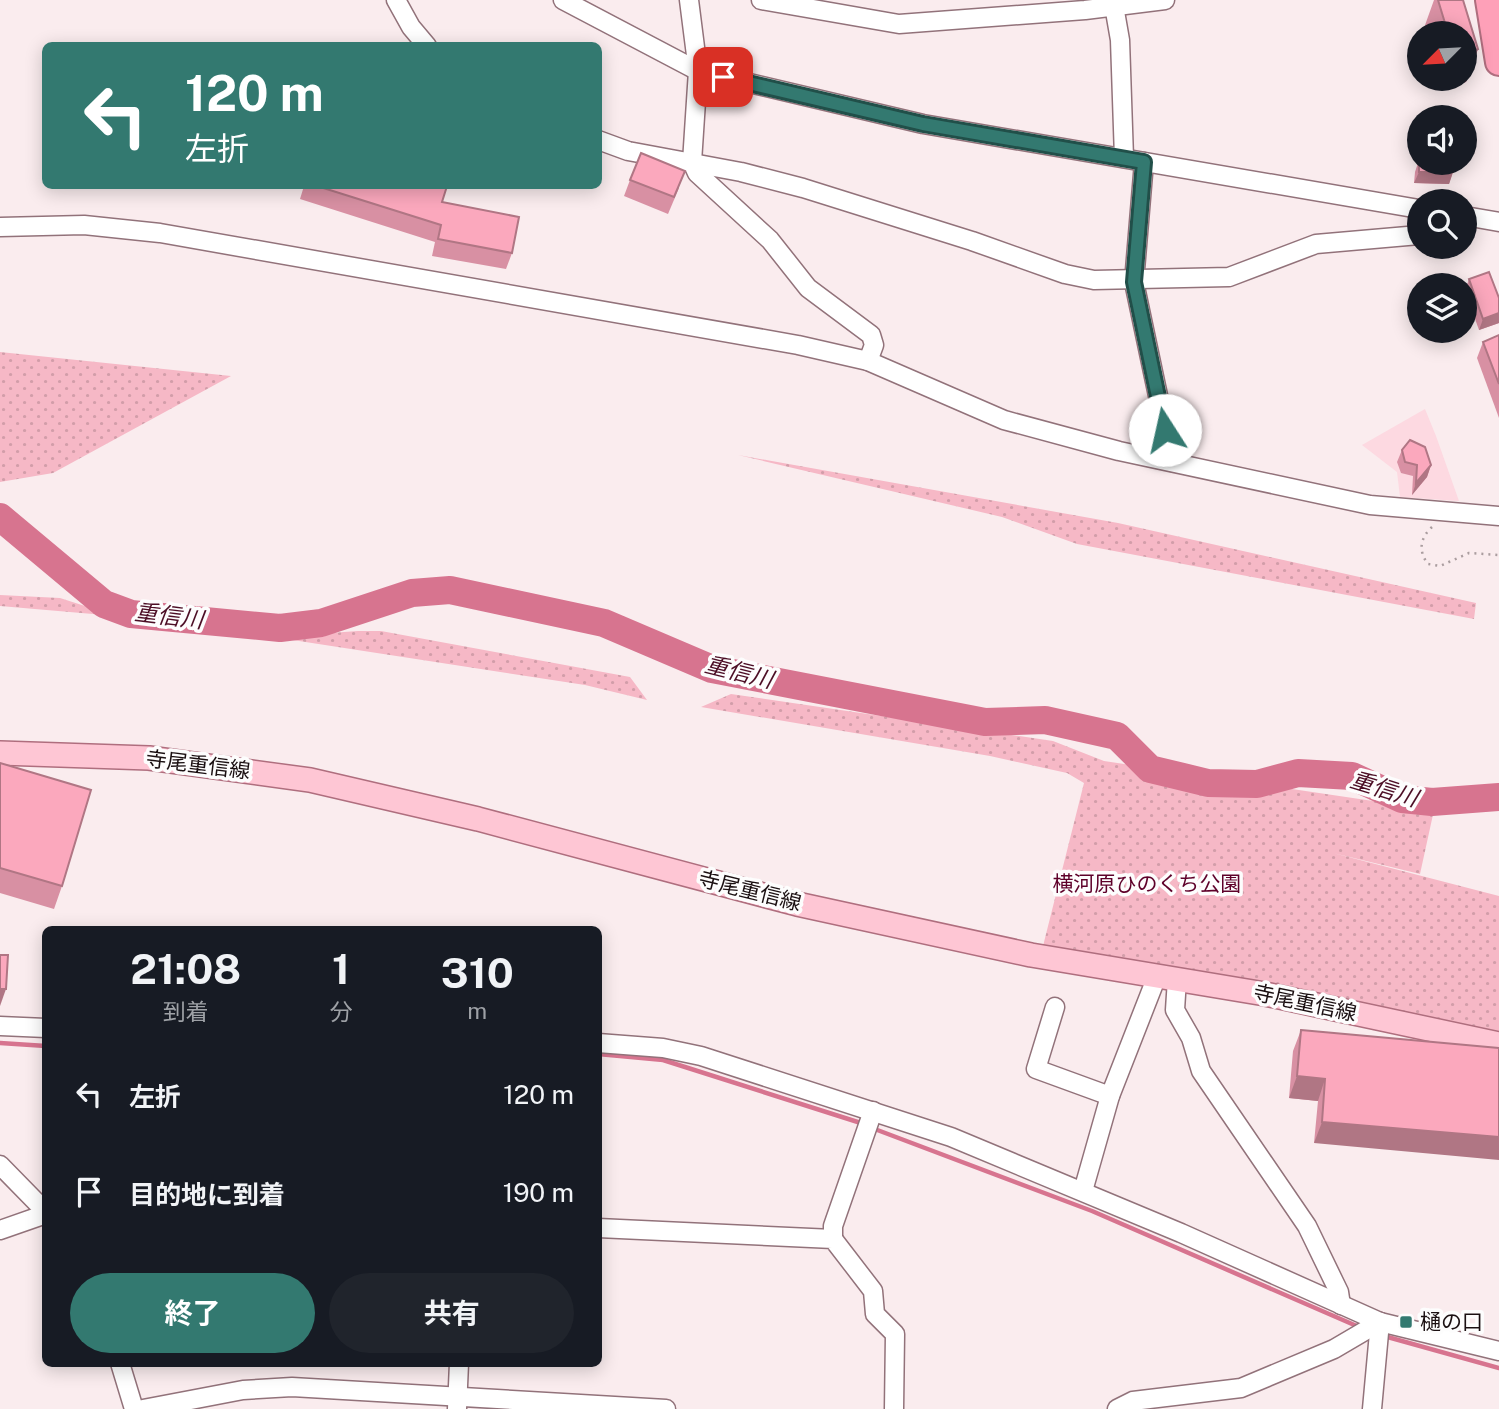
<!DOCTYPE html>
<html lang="ja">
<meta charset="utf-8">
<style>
body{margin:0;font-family:"Public Sans","Noto Sans JP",sans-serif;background:#20242c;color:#f1f3f6;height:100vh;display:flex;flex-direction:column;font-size:26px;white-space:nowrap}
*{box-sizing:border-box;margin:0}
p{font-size:23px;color:#9ea1a6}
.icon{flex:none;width:38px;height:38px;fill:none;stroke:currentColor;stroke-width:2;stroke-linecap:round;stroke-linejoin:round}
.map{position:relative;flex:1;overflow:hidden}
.side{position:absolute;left:42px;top:926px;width:560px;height:441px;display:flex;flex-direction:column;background:#171b24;border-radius:10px;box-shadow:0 4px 18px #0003}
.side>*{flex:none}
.top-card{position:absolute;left:42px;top:42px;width:560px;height:147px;border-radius:10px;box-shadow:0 4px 18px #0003;background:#337970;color:#fff;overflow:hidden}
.needle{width:46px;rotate:246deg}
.fabs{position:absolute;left:1407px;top:21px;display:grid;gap:14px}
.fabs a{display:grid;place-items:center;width:70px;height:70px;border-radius:50%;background:#171b24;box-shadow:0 4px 18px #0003;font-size:35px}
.pin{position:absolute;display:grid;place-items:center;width:60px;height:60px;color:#fff;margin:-30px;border-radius:14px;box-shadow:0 4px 10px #0006}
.me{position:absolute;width:77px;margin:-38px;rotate:350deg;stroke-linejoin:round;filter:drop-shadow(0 0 5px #0008)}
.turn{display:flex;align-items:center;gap:24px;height:147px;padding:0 28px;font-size:32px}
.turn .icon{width:91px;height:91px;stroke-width:2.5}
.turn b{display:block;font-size:49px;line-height:60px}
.eta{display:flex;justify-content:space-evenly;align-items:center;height:119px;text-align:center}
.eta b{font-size:42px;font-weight:700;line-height:49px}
.button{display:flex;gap:14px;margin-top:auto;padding:14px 28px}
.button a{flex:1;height:80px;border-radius:42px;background:#337970;color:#fff;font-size:28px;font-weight:700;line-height:80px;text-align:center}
.button a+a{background:#20242c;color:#f1f3f6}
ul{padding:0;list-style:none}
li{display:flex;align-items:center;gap:21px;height:98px;padding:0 28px}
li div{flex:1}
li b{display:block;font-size:26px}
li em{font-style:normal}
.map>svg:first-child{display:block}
</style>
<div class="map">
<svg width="1499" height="1409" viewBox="0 0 1499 1409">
<defs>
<pattern id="green-dots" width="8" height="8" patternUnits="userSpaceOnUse" patternTransform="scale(1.75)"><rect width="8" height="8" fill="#f6b8c6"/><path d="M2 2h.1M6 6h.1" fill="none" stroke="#d29da9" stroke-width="1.8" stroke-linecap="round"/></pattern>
</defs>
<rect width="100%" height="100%" fill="#faecee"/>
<polygon fill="#fdd9e1" points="1425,409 1436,436 1459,501 1400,497 1397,472 1362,445"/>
<g fill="url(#green-dots)">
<polygon points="0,352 231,376 53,473 0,482"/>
<polygon points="738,455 1118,523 1476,603 1474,619 1077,544 1002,517"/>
<polygon points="0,595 60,598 116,616 0,606"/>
<polygon points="358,631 381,631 630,677 647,700 585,685 273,637"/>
<polygon points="731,694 1053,741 1104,761 1434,810 1420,874 1333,853 1499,896 1499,1035 1043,946 1084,783 1067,773 990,756 701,707"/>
</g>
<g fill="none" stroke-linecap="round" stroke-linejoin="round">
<g stroke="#d7748f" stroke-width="4.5">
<polyline points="0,1043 46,1046"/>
<polyline points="598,1054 663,1060 864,1124"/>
<polyline points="872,1128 1092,1211 1359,1327"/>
<polyline points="1384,1336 1499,1368"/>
</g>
<polyline stroke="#d7748f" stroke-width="28" points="0,517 104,604 131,614 280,628 321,623 412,593 450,590 604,623 712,669 985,722 1045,720 1117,736 1150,769 1208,783 1257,784 1298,773 1352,776 1402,799 1432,802 1499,797"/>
<g stroke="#92727a" stroke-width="21">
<g id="minor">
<polyline points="396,0 411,27 427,46"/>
<polyline points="563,0 698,71 923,124 1419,209"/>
<polyline points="689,0 698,71 692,162 697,173 770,240 808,288 871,335 874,345 868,361"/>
<polyline points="761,0 899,24 1085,10 1165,0"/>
<polyline points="1113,0 1120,40 1124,158"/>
<polyline points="598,140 628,151 741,172 803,188 972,241 1065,274 1094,280 1229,277 1316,244 1419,235"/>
<polyline points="1144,162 1134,282 1172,462"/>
<polyline points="1465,216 1499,222"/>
<polyline points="0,227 84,225 160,233 798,345 868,361 1004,420 1119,451 1370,505 1499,516"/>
<polyline points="1177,979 1175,1010 1191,1038 1201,1071 1307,1226 1339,1292 1341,1305"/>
<polyline points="1055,1007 1036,1069 1110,1096"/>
<polyline points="0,1026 46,1028"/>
<polyline points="598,1043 663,1048 701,1056 951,1137 1181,1233 1380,1322 1499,1351"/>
<polyline points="0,1165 46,1212"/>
<polyline points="1083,1191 1110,1096 1157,976"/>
<polyline points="598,1228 833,1239 873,1291 875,1314 895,1334 894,1409"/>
<polyline points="0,1230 46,1214"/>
<polyline points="833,1239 833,1226 873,1111"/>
<polyline points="120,1363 134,1409"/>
<polyline points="143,1409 243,1390 292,1387 666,1409"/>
<polyline points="457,1409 459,1363"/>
<polyline points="1117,1409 1133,1401 1241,1388 1334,1349 1380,1322"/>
<polyline points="1372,1409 1380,1322"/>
</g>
</g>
<g stroke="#af6e7e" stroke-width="26">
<polyline id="major" points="0,753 149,758 310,780 478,819 797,904 1031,955 1265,994 1499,1044"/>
</g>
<g stroke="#af6e7e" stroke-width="30">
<polyline id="highway" points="1489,0 1499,62"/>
</g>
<path stroke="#aa9d9f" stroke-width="2.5" stroke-dasharray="2 5" stroke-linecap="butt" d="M1432,527C1420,538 1418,551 1428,564L1440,566L1469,553L1499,555"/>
<use href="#minor" stroke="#fff" stroke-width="18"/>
<use href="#major" stroke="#fec6d4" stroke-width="23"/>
<use href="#highway" stroke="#fea0b8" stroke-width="26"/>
</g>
<g fill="#d890a3">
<polygon points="1434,0 1463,0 1478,49 1466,82 1443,89 1440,79 1465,79 1465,33 1426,33 1424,28"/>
<polygon points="1419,160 1453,172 1449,184 1414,183 1415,172"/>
<polygon points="630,180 679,188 668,214 624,196"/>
<polygon points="304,186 447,186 442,202 512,253 506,269 432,256 435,242 300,199"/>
<polygon points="1469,279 1499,298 1499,323 1479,330 1465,291"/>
<polygon points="1499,335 1499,418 1477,358 1483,342"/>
<polygon points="1402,450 1431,465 1427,477 1412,495 1413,476 1401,473 1397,462"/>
<polygon points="0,763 62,886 54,909 0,893"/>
<polygon points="1301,1030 1499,1048 1314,1143 1318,1101 1289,1098 1293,1051"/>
</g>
<g fill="#b07684">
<polygon points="1478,49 1466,82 1443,89 1446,79 1465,79 1465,53"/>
<polygon points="1419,172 1453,172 1449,184 1414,183"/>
<polygon points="1499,313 1499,323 1479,330 1483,319"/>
<polygon points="1431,465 1427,477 1412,495 1416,483"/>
<polygon points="0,989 6,989 0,1006"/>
<polygon points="1297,1076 1325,1079 1318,1101 1289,1098"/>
<polygon points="1322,1122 1499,1137 1499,1160 1314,1143"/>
</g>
<g fill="#fba8bd" stroke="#b07684" stroke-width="2">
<polygon points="1438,0 1463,0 1478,49 1465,53 1465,33 1448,33"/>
<polygon points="641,153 685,171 674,197 630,180"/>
<polygon points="1419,160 1419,163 1453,163 1453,172 1419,172"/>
<polygon points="317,186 447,186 442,202 519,217 512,253 438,239 441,225"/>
<polygon points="1489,272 1499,298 1499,313 1483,319 1469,279"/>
<polygon points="1499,335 1499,384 1483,342"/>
<polygon points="1410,440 1425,447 1431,465 1416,483 1417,465 1405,462 1402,450"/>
<polygon points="0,763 91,790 62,886 0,868"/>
<polygon points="0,955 8,955 6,989 0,989"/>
<polygon points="1301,1030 1499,1048 1499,1137 1322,1122 1325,1079 1297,1076"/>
</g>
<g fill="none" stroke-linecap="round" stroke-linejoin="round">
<g stroke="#214f49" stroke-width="18">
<polyline id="route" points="723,77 923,124 1144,162 1134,282 1165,430"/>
</g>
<use href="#route" stroke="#337970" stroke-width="12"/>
</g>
<rect fill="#337970" stroke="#fdfdfd" stroke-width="2.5" x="1399" y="1315" width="14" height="14" rx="3.5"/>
<g text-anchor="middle" stroke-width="7" stroke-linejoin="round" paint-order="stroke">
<g font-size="21" fill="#1b1012" stroke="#fdfdfd">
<text transform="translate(198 765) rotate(7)" y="7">寺尾重信線</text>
<text transform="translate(750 891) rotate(14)" y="7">寺尾重信線</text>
<text transform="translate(1305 1003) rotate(12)" y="7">寺尾重信線</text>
</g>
<g font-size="21" fill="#5e012a" stroke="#fdfdfd">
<text x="1147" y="891">横河原ひのくち公園</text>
</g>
<g font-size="21" fill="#1b1012" stroke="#fdfdfd" text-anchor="start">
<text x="1420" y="1329">樋の口</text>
</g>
<g font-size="23" font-style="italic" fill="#4c0e25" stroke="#fdfdfd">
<text transform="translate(169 616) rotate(7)" y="8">重信川</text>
<text transform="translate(739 672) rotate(14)" y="8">重信川</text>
<text transform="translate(1384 789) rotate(17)" y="8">重信川</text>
</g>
</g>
</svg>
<div class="fabs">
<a><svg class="needle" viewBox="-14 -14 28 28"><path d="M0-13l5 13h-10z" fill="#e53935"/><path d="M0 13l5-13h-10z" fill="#9ea1a6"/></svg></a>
<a><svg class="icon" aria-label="sound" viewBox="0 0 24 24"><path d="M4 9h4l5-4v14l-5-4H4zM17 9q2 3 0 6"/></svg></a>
<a><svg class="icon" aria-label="search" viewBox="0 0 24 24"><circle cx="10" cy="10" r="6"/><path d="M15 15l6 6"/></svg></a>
<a><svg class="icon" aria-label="layers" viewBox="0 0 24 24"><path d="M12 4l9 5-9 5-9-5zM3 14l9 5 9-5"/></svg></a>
</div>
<div class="pin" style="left:723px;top:77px;background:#d93025"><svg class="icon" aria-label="arrive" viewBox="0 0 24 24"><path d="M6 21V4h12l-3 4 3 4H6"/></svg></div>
<svg class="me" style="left:1165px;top:430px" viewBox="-20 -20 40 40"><circle r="19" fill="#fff"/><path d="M0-13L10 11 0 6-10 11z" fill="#337970"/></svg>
<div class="top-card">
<div class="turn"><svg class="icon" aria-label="left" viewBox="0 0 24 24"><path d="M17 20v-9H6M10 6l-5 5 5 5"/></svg><div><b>120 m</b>左折</div></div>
</div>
<section class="side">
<div class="eta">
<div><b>21:08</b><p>到着</p></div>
<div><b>1</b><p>分</p></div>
<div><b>310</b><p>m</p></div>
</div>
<ul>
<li><svg class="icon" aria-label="left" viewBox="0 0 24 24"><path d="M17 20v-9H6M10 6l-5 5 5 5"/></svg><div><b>左折</b></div><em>120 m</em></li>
<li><svg class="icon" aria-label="arrive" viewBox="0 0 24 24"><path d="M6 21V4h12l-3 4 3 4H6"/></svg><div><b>目的地に到着</b></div><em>190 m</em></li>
</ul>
<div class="button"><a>終了</a><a>共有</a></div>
</section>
</div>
